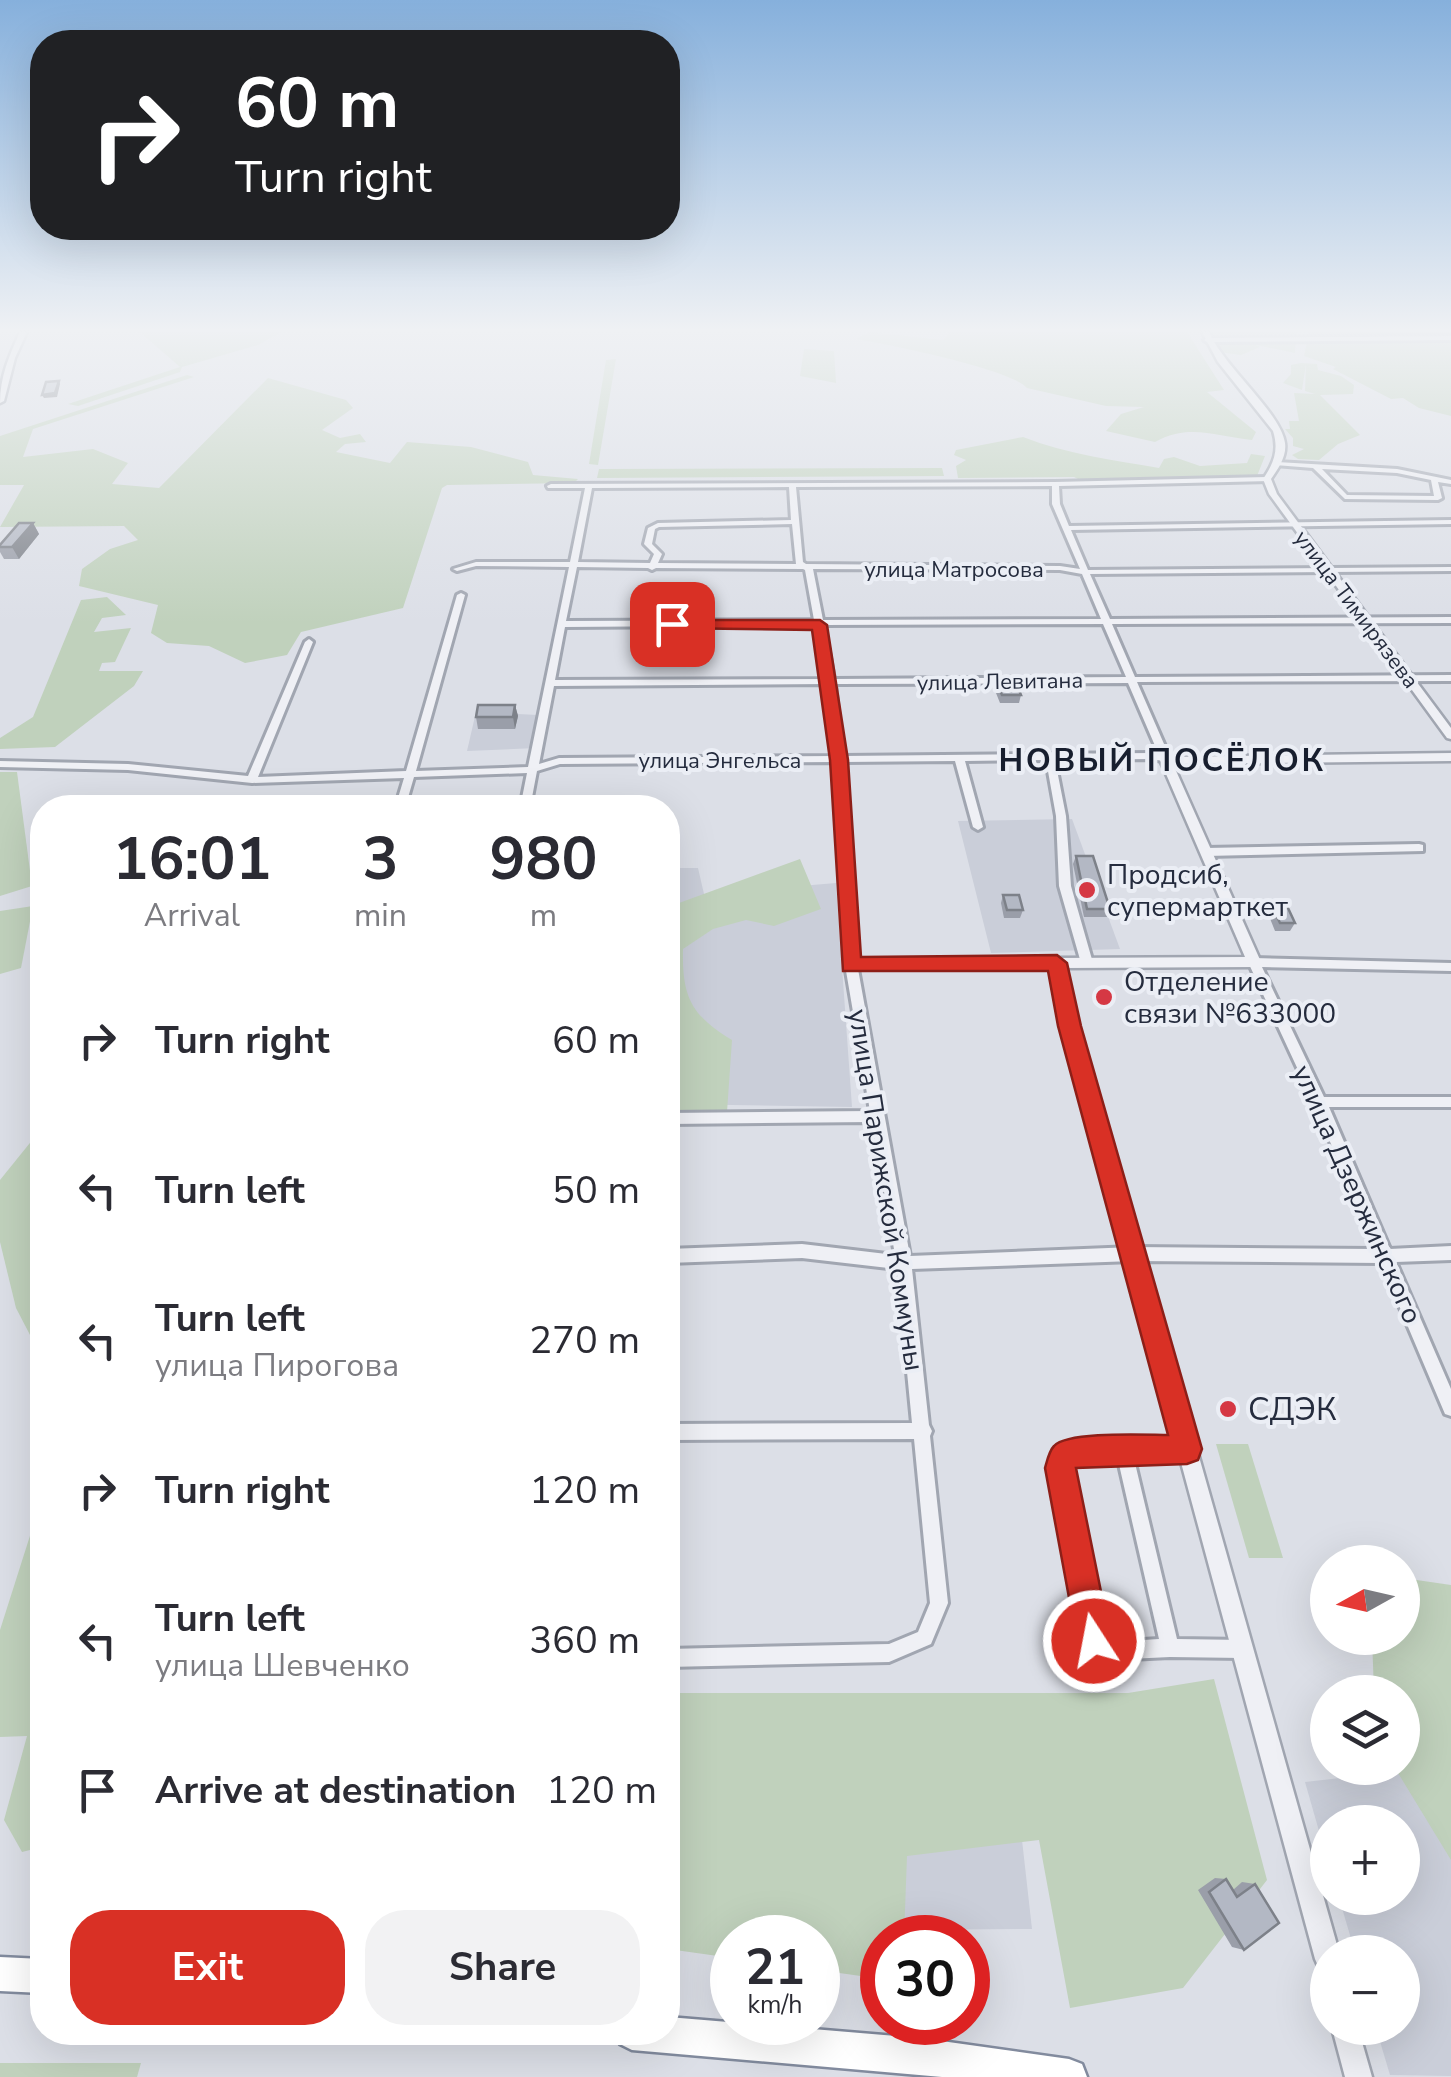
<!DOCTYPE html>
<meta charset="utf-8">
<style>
body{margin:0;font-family:"Nunito Sans",sans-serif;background:#f2f2f3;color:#2b2b33;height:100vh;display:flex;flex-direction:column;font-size:38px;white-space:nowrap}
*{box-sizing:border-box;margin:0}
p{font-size:32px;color:#7c7c81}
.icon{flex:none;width:55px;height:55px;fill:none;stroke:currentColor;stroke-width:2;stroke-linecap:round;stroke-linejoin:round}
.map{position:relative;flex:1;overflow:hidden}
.panel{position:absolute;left:30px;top:795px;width:650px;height:1250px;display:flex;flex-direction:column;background:#fff;border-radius:40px;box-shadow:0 10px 40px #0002}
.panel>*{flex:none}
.guide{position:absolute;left:30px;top:30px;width:650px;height:210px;border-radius:40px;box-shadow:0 10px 40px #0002;background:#202124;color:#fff;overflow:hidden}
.needle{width:65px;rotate:262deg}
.controls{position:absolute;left:1310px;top:1545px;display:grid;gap:20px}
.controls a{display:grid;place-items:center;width:110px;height:110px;border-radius:50%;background:#fff;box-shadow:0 10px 40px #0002;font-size:50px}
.speed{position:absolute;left:710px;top:1915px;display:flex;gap:20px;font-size:50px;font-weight:700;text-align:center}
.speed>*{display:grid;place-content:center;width:130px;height:130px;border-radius:50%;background:#fff;box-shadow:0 10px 40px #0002;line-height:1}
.speed small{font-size:25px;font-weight:400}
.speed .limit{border:15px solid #d22;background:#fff;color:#111}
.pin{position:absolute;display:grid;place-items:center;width:85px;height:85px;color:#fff;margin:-42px;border-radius:20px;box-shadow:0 5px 15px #0006}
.me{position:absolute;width:110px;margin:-55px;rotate:349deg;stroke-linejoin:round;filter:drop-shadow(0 0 8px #0008)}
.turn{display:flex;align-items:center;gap:35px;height:210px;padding:0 40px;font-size:45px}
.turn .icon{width:130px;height:130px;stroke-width:2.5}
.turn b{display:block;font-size:70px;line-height:85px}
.eta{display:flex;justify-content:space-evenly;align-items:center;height:170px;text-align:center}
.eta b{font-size:60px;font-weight:700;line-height:70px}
.cta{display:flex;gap:20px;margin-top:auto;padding:20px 40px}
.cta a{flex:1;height:115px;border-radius:40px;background:#d93025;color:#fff;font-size:40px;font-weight:700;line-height:115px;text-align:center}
.cta a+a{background:#f2f2f3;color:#2b2b33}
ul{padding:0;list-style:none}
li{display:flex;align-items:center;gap:30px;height:150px;padding:0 40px}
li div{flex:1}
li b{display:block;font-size:38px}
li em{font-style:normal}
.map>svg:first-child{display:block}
</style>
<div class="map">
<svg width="1451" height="2077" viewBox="0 0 1451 2077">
<rect width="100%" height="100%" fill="#dcdfe7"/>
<g fill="#caced9">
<polygon points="476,712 538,715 536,748 467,751"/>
<polygon points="1072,819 1120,949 991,953 958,821"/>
<polygon points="668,868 698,868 704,894 836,883 852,1107 668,1104"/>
<polygon points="1451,1657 1451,2076 1390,2075 1376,2028 1402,2028 1402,1952 1355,1952 1339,1898 1402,1898 1402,1822 1328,1822 1327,1859 1305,1782 1393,1772 1393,1768 1402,1768 1402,1692"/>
<polygon points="889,1831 1021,1831 1032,1929 900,1930"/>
</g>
<g fill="#c0d1bc">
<polygon points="140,332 281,332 258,345 182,367 180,372 78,406 68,404 180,367"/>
<path d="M869,332L943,340L950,332H1187L1224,390L1207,392L1256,432L1252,440C1216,436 1188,423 1155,442L1106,431L1121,414L1144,407L1106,406L1027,388C1011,369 887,344 856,339Z"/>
<polygon points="1210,332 1296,332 1295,353 1256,345 1260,347 1241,355 1219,352"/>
<polygon points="1309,332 1451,332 1451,416 1419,408 1403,398 1391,399 1333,369 1336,367 1304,356"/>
<polygon points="804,349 834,351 836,383 800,376"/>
<polygon points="616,359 598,465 589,464 606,360"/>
<polygon points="1301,363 1317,364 1318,370 1341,376 1354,385 1353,394 1320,395 1360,435 1338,444 1319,460 1298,459 1292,455 1304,449 1293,446 1293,438 1285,429 1290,429 1289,421 1299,421 1294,393 1315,394 1305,391 1306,364 1302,390 1283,383 1291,374 1291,365"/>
<polygon points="187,375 194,377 33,429 23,457 93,449 128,463 112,484 159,488 268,378 346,400 353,408 322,430 340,438 360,434 366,442 345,444 336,452 390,463 407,442 471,447 528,462 533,475 578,479 574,483 447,485 442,488 403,608 301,632 287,655 245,663 209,646 167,643 151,633 158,605 79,586 82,569 110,549 138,540 124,526 0,527 24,485 0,485 0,436"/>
<path d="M1023,437C1067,454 1113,460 1159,468L1164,459L1174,457L1200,466L1247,463L1251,454L1265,456L1257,476L1082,481L1074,477L958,478L956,466L966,460L954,455L956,450Z"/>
<polygon points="942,468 944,476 597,478 599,469"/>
<polygon points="107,597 126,615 102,618 94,632 131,628 115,662 102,663 99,671 143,671 134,686 55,747 0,749 0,738 33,717 81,600"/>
<polygon points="0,772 17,772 32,886 0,896"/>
<path d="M800,859L821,909L774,926L746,920L713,929L683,949C682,997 691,1015 732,1040L727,1112H668V907Z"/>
<polygon points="33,906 21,968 0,974 0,911"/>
<polygon points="42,1128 42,1358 16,1308 0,1242 0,1180"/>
<polygon points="1216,1444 1248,1444 1283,1558 1249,1558"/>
<polygon points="42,1498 42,1847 22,1852 4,1820 27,1736 0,1737 0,1630"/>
<polygon points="1403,1578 1451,1585 1451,1860 1395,1768 1402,1768 1402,1692 1374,1692 1372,1638 1402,1638"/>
<polygon points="1214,1679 1267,1880 1183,1988 1070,2008 1039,1840 907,1856 904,1937 882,1938 882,1979 818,1970 818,1938 732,1938 732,1958 668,1949 668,1693 1128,1693"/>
<polygon points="0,2063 141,2063 137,2077 0,2077"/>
</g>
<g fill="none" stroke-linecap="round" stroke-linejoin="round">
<g stroke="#a1a6b1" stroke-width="6">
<g id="minor">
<polygon points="1451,336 1451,340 1207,342 1204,340 1207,338"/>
<path d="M1277,462L1397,469L1451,480V484L1438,482L1442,498L1438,500L1345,499L1313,468L1275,465V463ZM1322,469L1397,473L1431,480L1434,496L1347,495Z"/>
<path d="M1267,477L1271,479L1270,481L1059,486L1060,504L1069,526L1451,520V524L1071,530L1088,570L1451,567V571L1090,574L1110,619L1451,617V623L1112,624L1135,677L1451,675V681L1137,682L1171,760L1169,762L1151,759L1055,760L1066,816L1071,886L1093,963L1091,966H1083L1081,963L1059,886L1056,816L1046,760L965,761L983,827L978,830L973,827L955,761L844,762L857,961L1057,959L1063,963L1057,967L858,969L910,1256L1133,1247L1376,1249L1313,1102L1248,962L1254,958L1451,963V971L1262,967L1324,1097H1451V1107H1329L1390,1249L1451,1246V1260L1396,1262L1451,1389V1416L1445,1414L1381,1263L1133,1261L912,1269L929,1425L932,1431L930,1436L948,1603L931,1644L889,1662L668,1667V1649L889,1644L918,1632L930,1603L914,1439L668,1440V1424L912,1423L897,1269L802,1258L668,1263V1249L802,1244L895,1255L872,1122L668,1124V1113L870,1111L845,965L834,762L560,764L537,771L530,808H520L527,773L414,777L405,808H395L404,778L252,783L128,770L0,767V761L128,764L248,776L305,642L309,639L313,642L258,777L406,771L457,595L461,593L465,595L416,771L528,767L569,567L476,566L457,571L453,569L476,562H570L585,488H548L547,486L551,484L1055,482ZM1052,486V504L1080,569L1060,566L806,564L803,562L796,487ZM789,487L791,520L658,523L648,528L644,544L654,554L650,563L578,562L592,488ZM792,524L796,564L658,563L662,554L652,544L655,529L659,527ZM577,567L648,568L652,570L656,568L803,569L805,570L814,620L566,621ZM813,569L1060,570L1082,574L1101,619L823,620ZM1103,624L1126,677L834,679L824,625ZM815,625L825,679L555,680L565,627ZM1128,683L1159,755L1151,753L843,756L835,684ZM826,684L834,756L559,758L539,764L554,686Z"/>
<polygon points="1419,844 1423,845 1423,851 1206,856 1201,852 1206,848"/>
<path d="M1187,1441L1193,1443L1195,1449L1193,1455L1187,1457L1134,1459L1177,1639L1243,1640L1249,1643L1252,1649L1249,1655L1243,1658L1170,1657L1108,1660L1088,1647L1085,1641L1052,1468L1062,1447L1068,1445ZM1118,1460L1159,1639L1111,1642L1102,1636L1069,1469L1073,1461Z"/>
</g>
</g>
<g stroke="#a1a6b1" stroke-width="5">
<g id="tertiary">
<path d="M20,332H27L15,358L4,401L0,403C0,377 9,356 20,332Z"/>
<path d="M1202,332H1209C1224,367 1281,413 1285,443C1287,456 1278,469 1271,479L1277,494L1451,728V739L1447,738L1269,494L1263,479C1274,463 1279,450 1273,431L1218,362Z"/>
<polygon points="1451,753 1451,761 1173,764 1261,962 1254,967 1065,968 1077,1025 1339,1952 1328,1952 1328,1972 1319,1968 1315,1959 1063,1025 1050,963 1057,958 1245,957 1160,760 1162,757"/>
<polygon points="1332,2028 1358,2028 1372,2077 1345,2077"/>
</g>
</g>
<g stroke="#828b9e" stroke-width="5">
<g id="trunk">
<polygon points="0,1957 42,1959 42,1993 0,1991"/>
<polygon points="668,2017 920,2038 1069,2059 1082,2064 1087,2077 942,2077 632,2050 620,2044 615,2032 668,2032"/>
</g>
</g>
<use href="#minor" fill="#eff0f5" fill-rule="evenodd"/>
<use href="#tertiary" fill="#eff0f5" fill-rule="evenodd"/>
<use href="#trunk" fill="#fff" fill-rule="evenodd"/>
</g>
<g fill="#9a9ea9">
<polygon points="33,523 39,534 19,559 4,559 0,552 0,545"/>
<polygon points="996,680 1021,695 1019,703 1000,703 994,688"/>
<polygon points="515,705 518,716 515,729 478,729 476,717"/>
<polygon points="1076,856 1110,909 1107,917 1084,917 1073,864"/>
<polygon points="1003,895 1023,910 1020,918 1004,918 1001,903"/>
<polygon points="1273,908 1295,923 1290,931 1275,931 1269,916"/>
<polygon points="1215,1878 1226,1879 1233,1890 1242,1882 1255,1884 1244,1950 1232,1947 1198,1890"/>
</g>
<g fill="#7d8189">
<polygon points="59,381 60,384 57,397 44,398 42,395"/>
<polygon points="33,523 39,534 19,559 12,547"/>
<polygon points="515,705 518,716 515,729 513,717"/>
</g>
<g fill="#b3b8c4" stroke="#7d8189" stroke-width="2.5">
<polygon points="59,381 55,393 42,395 46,382"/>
<polygon points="19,523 33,523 12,547 0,547 0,545"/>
<polygon points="996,680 1015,680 1021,695 1002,695"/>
<polygon points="478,705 515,705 513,717 476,717"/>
<polygon points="1076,856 1093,856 1110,909 1087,909"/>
<polygon points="1003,895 1019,895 1023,910 1007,910"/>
<polygon points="1273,908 1288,908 1295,923 1280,923"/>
<polygon points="1226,1879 1237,1897 1255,1884 1279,1923 1244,1950 1209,1892"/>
</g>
<linearGradient id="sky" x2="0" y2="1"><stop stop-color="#86b0dc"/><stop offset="0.53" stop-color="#eff1f4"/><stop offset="1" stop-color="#eff1f4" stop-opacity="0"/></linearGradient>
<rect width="1451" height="623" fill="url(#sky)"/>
<path fill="#d93025" stroke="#8d1f18" stroke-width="2.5" d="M672,620H820L827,625L848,760L861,957L1057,955L1067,963L1081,1026L1202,1449L1198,1460L1187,1464L1076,1468L1111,1641L1106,1653L1094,1658L1082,1653L1077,1641L1045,1468C1047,1461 1049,1451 1054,1446C1068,1431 1146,1435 1168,1435L1058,1026L1048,971H843L830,760L812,630L666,628V621Z"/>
<g fill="#d53844" stroke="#ebeef5" stroke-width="4">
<circle cx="1087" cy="890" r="10"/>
<circle cx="1104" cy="997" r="10"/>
<circle cx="1228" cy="1409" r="10"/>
</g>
<g text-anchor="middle" stroke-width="8" stroke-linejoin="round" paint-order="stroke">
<g font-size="22" fill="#252c3e" stroke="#ebeef5">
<text x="954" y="577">улица Матросова</text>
<text transform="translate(1357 609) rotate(53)" y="8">улица Тимирязева</text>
<text transform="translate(1000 681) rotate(-1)" y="8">улица Левитана</text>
<text x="720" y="768">улица Энгельса</text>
</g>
<g font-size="28" fill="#252c3e" stroke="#ebeef5" text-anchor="start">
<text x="1107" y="884">Продсиб,<tspan x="1107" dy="32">супермарткет</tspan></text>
<text x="1124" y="991">Отделение<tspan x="1124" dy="32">связи №633000</tspan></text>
</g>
<g font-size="28" fill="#252c3e" stroke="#ebeef5">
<text transform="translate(887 1190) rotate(81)" y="10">улица Парижской Коммуны</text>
<text transform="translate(1358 1194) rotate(66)" y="10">улица Дзержинского</text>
</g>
<g font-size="32" font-weight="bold" letter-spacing="2.5" fill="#171e2e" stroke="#ebeef5">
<text x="1162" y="771">НОВЫЙ ПОСЁЛОК</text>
</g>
<g font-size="32" fill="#252c3e" stroke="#ebeef5" text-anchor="start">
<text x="1248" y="1420">СДЭК</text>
</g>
</g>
</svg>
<div class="controls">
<a><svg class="needle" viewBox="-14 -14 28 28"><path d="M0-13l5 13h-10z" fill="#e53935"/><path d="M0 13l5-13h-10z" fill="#7c7c81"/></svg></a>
<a><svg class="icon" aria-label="layers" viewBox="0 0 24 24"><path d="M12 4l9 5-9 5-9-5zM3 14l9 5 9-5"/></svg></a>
<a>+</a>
<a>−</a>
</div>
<div class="speed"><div>21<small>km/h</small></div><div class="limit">30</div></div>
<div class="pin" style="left:672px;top:624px;background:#d93025"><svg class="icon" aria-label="arrive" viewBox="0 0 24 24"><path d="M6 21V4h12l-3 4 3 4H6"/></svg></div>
<svg class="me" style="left:1094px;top:1641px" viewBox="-20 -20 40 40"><circle r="17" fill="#d93025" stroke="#fff" stroke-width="3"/><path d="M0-11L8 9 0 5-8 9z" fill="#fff"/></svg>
<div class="guide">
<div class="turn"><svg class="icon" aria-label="right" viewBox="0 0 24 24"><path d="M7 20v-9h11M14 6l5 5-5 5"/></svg><div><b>60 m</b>Turn right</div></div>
</div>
<section class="panel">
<div class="eta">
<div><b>16:01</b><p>Arrival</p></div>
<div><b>3</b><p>min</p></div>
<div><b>980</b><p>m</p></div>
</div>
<ul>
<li><svg class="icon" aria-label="right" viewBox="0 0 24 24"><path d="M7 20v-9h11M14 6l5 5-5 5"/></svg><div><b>Turn right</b></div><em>60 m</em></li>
<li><svg class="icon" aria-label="left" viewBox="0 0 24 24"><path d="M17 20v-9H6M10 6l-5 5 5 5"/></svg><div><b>Turn left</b></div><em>50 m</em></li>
<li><svg class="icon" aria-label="left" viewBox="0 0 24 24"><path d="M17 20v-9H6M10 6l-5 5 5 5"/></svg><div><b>Turn left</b><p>улица Пирогова</p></div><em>270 m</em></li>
<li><svg class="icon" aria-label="right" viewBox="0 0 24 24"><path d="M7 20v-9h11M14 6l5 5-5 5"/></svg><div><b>Turn right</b></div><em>120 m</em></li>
<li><svg class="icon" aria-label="left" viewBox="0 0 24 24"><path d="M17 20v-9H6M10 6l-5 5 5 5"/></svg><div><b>Turn left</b><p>улица Шевченко</p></div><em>360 m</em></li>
<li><svg class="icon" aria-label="arrive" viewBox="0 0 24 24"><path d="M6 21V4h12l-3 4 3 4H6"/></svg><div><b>Arrive at destination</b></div><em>120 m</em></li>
</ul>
<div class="cta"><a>Exit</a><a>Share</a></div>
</section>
</div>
